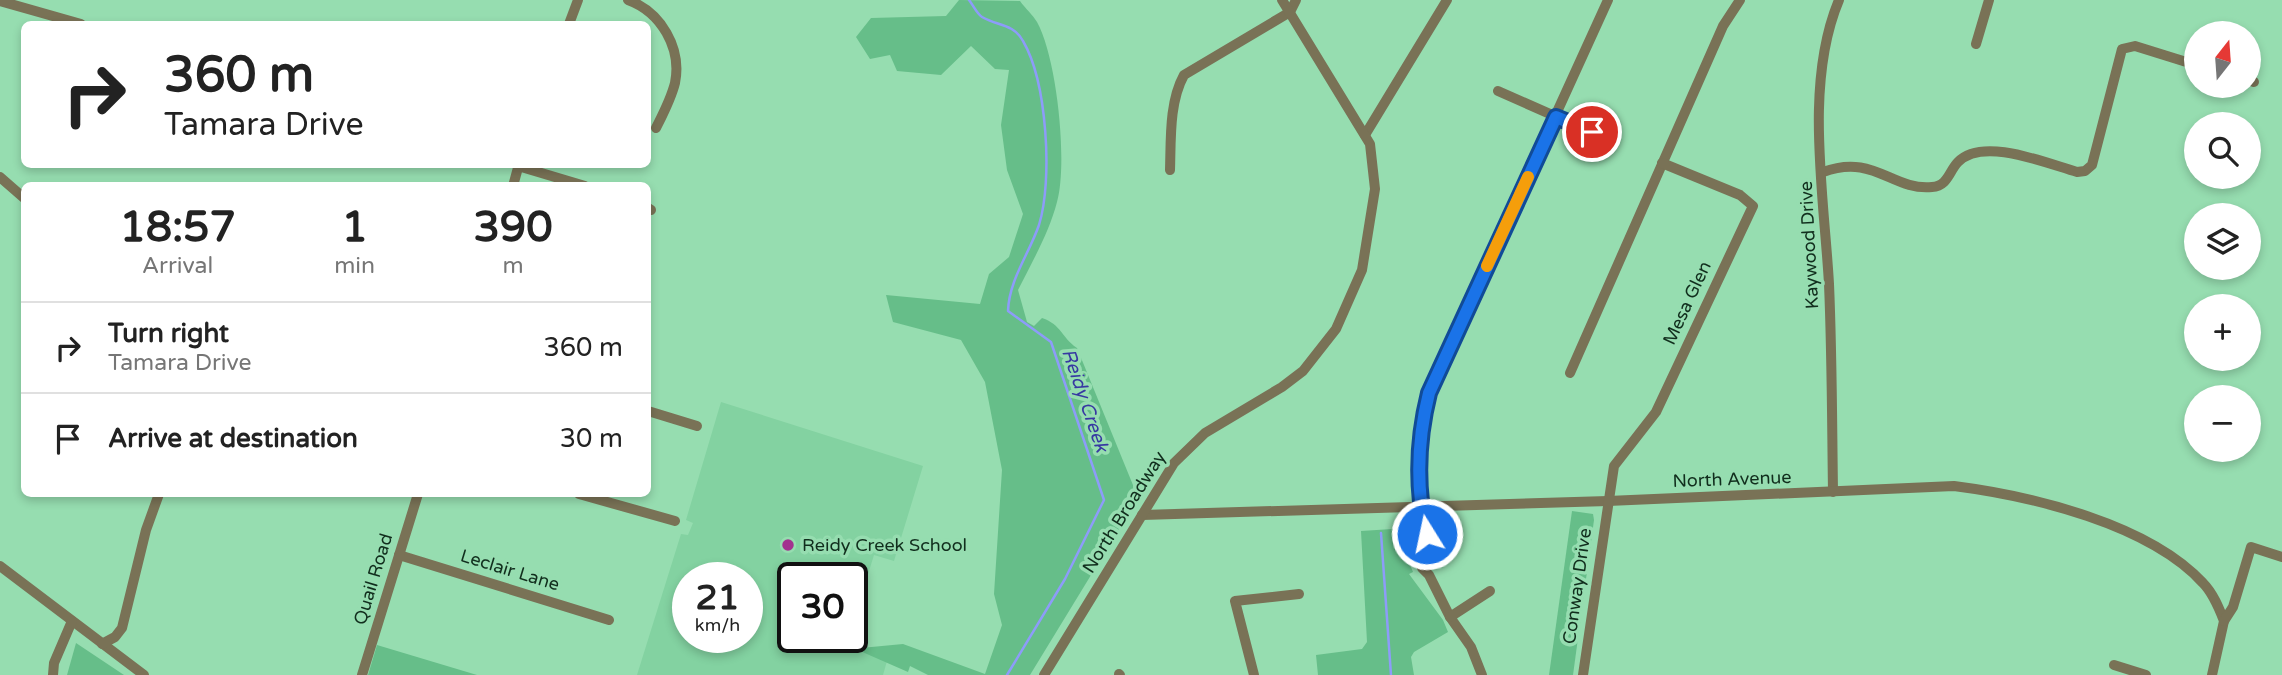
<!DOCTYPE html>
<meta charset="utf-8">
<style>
body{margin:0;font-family:"Varela Round",sans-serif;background:#f6f6f6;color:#222;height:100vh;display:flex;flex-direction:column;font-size:26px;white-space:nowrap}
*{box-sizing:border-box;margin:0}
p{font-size:23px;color:#767676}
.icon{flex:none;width:38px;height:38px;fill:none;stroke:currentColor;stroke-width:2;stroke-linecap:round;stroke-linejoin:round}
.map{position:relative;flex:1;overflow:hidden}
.details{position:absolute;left:21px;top:182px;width:630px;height:315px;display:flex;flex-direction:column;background:#fff;border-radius:10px;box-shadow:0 4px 10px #0003}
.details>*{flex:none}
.hud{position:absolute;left:21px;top:21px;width:630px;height:147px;border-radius:10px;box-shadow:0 4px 10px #0003;background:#fff;color:#222;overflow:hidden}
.needle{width:46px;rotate:17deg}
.fabs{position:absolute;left:2184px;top:21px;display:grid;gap:14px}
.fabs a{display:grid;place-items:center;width:77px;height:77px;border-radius:50%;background:#fff;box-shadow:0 4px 10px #0003;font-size:35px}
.speed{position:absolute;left:672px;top:562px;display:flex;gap:14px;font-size:35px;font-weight:700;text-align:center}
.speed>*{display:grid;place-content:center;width:91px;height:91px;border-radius:50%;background:#fff;box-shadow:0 4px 10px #0003;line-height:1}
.speed small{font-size:18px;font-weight:400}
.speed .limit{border:4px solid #111;border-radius:10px;background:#fff;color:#111}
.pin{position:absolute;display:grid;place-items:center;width:60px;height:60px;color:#fff;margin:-30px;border:4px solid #fff;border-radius:50%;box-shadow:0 2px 7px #0007}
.me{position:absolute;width:77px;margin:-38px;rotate:350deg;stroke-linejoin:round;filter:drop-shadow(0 0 5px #0008)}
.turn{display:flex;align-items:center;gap:24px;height:147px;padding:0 28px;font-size:32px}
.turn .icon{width:91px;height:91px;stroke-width:2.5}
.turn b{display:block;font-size:49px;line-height:60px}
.eta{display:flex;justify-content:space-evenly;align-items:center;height:119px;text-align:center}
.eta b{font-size:42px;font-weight:800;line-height:49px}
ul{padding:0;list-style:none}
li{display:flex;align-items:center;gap:21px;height:91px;padding:0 28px;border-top:2px solid #e0e0e0}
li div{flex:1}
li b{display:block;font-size:26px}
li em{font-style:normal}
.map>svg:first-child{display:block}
</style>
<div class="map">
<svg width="2282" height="675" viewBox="0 0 2282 675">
<rect width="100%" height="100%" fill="#96ddb0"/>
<path fill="#83d2a1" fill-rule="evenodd" d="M721,402L923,466L894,561L874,555L852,626V578H793V637H849L851,648L887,661L883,675H637L681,534L688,535L693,523L686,520ZM688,578H747V637H688Z"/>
<g fill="#66be89">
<path d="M959,0L1020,1C1025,8 1033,15 1037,22C1057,58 1068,163 1057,202C1049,233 1032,262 1018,290L1027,322L1034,326L1042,318C1062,325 1061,337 1077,348L1135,490L1132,498L1135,503L1030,675H928L910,666L908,672L860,651L861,648L903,644L985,674L1002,625L994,594L1002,470L985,382L961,340L893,322L886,295L980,304L989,274L1009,257L1023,214L1007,170L1001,125L1009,70L995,69L971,46L941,75L897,71L890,55L870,59L856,37L871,18L946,16Z"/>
<polygon points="1572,511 1593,514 1594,520 1573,675 1549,675"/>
<polygon points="1408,528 1403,547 1413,572 1409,574 1443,620 1448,632 1414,652 1411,657 1414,675 1318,675 1316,655 1362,649 1367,642 1361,531"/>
<polygon points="76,643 124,675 67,675"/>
<polygon points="377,645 477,675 368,675"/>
</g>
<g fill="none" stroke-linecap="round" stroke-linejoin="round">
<g stroke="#8d9cf9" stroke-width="2.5">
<path d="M969,0C973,5 977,14 982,17C997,26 1013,23 1023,41C1047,82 1053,180 1039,225C1029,254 1009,280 1008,311L1051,342L1104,500L1065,579L1007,675"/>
<polyline points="1381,533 1391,675"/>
</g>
<g stroke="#797256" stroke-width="10">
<path d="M628,0C661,12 682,48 675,83C671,99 663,114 656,128"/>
<polyline points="0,1 81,24"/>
<polyline points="569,24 578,0"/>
<polyline points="1976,44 1989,0"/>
<polyline points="2249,80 2254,82"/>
<polyline points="1498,91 1609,140"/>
<polyline points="1365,135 1447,0"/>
<polyline points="518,166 585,186"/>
<path d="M1170,170C1171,140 1169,102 1184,75L1290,12L1296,0"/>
<path d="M1823,172C1874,153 1892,191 1932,187C1948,186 1949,171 1958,162C1983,136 2048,164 2077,172L2085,171L2092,165L2122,49L2135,46L2196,65"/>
<polyline points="0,177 24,198"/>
<polyline points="513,186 519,164"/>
<polyline points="648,208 651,210"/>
<polyline points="1570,373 1723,26 1740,0"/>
<polyline points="648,411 697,426"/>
<path d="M1833,492C1832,422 1832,353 1829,284C1824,195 1804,83 1839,0"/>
<polyline points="579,494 675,521"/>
<polyline points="1421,505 1427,518 1427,534"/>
<path d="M1142,515L1608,501L1954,486C2032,496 2149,524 2203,583C2213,593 2219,608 2224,621L2212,675"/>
<circle cx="1422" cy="544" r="11"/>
<polyline points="1415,535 1421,505 1420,428 1429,393 1608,0"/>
<polyline points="399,555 609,620"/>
<polyline points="1419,555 1422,568 1429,575 1450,617 1471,647 1482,675"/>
<polyline points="0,566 144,675"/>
<polyline points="1450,617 1490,591"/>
<polyline points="2224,621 2233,607 2251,547 2282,557"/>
<polyline points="102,644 115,637 122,628 146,530 159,494"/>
<polyline points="2114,665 2146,675"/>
<polyline points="1119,674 1120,675"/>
<polyline points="53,675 54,663 72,621"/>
<polyline points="362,675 418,494"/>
<polyline points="1044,675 1174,463 1205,433 1282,387 1303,371 1336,329 1362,270 1375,189 1370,144 1282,0"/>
<polyline points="1254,675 1235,601 1299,594"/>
<polyline points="1583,675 1614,466 1656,412 1753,206 1740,195 1662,163"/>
</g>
</g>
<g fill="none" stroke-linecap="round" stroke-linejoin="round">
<g stroke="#114b97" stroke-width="18">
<path id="route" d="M1427,534C1427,522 1422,513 1421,502C1417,466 1420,429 1429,393L1556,117L1592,132"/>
</g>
<use href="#route" stroke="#1a73e8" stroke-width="12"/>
<polyline stroke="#f59e0b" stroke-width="12" points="1487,266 1528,177"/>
</g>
<circle fill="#a3328f" stroke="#96ddb0" stroke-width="2.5" cx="788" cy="545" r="7"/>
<g text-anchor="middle" stroke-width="7" stroke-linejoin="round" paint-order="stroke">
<g font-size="18" fill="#112e1d" stroke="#96ddb0">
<text transform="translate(1809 245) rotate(-93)" y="6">Kaywood Drive</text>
<text transform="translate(1687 303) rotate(-65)" y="6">Mesa Glen</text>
<text transform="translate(1732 479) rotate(-2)" y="6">North Avenue</text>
<text transform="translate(1124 512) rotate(-58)" y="6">North Broadway</text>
<text transform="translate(510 570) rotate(17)" y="6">Leclair Lane</text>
<text transform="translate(373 579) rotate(-73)" y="6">Quail Road</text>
<text transform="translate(1577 586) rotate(-82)" y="6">Conway Drive</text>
</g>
<g font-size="18" fill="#112e1d" stroke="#96ddb0" text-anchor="start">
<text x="802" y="551">Reidy Creek School</text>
</g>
<g font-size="19" font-style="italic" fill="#3738a2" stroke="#96ddb0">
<text transform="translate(1086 400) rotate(71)" y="7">Reidy Creek</text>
</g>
</g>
</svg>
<div class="fabs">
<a><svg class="needle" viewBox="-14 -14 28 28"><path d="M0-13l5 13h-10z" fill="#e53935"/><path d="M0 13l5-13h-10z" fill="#767676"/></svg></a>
<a><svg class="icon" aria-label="search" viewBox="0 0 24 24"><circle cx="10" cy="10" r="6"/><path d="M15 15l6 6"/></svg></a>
<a><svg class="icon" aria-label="layers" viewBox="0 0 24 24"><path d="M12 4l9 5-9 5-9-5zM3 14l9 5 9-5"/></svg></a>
<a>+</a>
<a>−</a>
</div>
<div class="speed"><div>21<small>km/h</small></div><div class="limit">30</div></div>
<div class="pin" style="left:1592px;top:132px;background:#d93025"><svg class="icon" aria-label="arrive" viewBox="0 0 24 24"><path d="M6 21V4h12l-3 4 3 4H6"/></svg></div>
<svg class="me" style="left:1427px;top:534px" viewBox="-20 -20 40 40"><circle r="17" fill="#1a73e8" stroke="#fff" stroke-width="3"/><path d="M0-11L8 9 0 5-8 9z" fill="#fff"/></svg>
<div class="hud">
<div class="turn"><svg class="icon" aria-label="right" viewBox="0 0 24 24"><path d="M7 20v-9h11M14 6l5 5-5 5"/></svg><div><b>360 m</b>Tamara Drive</div></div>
</div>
<section class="details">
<div class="eta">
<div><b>18:57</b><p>Arrival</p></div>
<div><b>1</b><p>min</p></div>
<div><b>390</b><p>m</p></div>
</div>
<ul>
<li><svg class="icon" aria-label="right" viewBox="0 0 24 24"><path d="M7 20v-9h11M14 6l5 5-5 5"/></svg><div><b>Turn right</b><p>Tamara Drive</p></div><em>360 m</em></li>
<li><svg class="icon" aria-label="arrive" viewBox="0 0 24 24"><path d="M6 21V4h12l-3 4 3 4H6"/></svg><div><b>Arrive at destination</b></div><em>30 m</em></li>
</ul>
</section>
</div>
